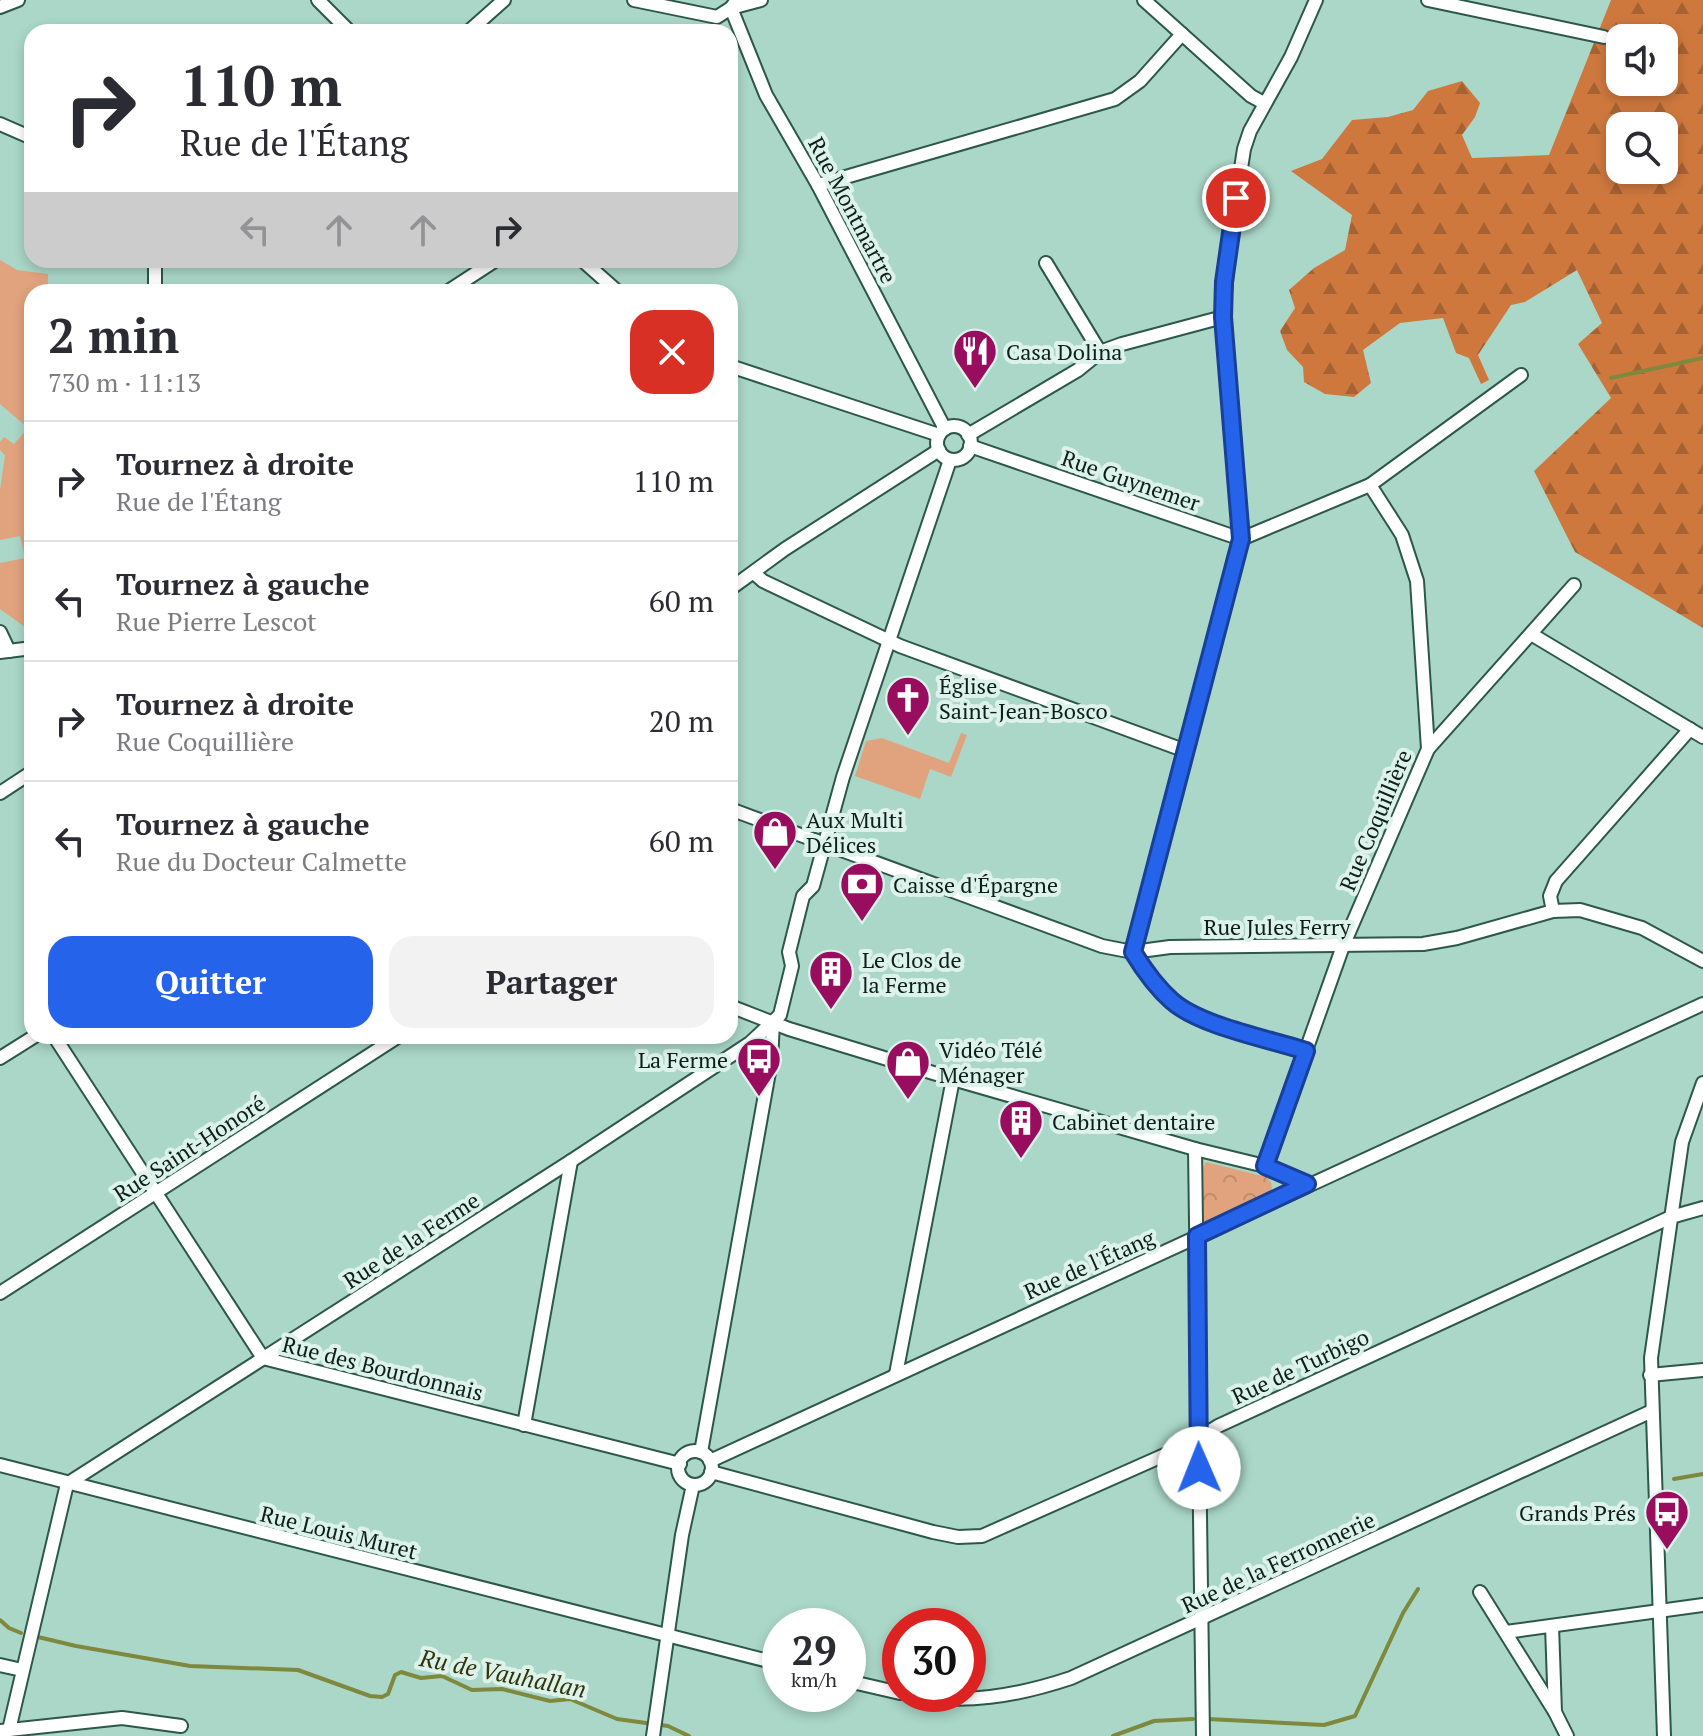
<!DOCTYPE html>
<html lang="fr">
<head>
<meta charset="utf-8">
<style>
	:root { --surface:#fff; --page:#f2f2f3; --text:#2b2b33; --muted:#7c7c81; --line:#e1e1e2; --accent:#2563eb }
	body { margin:0; font-family:"PT Serif",serif; background:var(--page); color:var(--text); height:100vh; display:flex; flex-direction:column; font-size:30px; white-space:nowrap }
	* { box-sizing:border-box; margin:0 }
	p { font-size:26px; color:var(--muted) }
	.icon { flex:none; width:44px; height:44px; fill:none; stroke:currentColor; stroke-width:2; stroke-linecap:round; stroke-linejoin:round }
	.map { position:relative; flex:1; overflow:hidden }
	.panel { position:absolute; left:24px; top:284px; width:714px; height:760px; display:flex; flex-direction:column; background:var(--surface); border-radius:24px; box-shadow:0 4px 12px #0003 }
	.panel>* { flex:none }
	.banner { position:absolute; left:24px; top:24px; width:714px; height:244px; border-radius:24px; box-shadow:0 4px 12px #0003; background:#fff; color:var(--text); overflow:hidden }
	.tools { position:absolute; left:1606px; top:24px; display:grid; gap:16px }
	.tools a { display:grid; place-items:center; width:72px; height:72px; border-radius:16px; background:var(--surface); box-shadow:0 4px 12px #0003; font-size:40px }
	.speed { position:absolute; left:762px; top:1608px; display:flex; gap:16px; font-size:40px; font-weight:700; text-align:center }
	.speed>* { display:grid; place-content:center; width:104px; height:104px; border-radius:50%; background:var(--surface); box-shadow:0 4px 12px #0003; line-height:1 }
	.speed small { font-size:20px; font-weight:400 }
	.speed .limit { border:12px solid #d22; background:#fff; color:#111 }
	.pin { position:absolute; display:grid; place-items:center; width:68px; height:68px; color:#fff; margin:-34px; border:4px solid #fff; border-radius:50%; box-shadow:0 2px 8px #0007 }
	.me { position:absolute; width:88px; margin:-44px; rotate:359deg; stroke-linejoin:round; filter:drop-shadow(0 0 6px #0008) }
	.turn { display:flex; align-items:center; gap:28px; height:168px; padding:0 24px; font-size:36px }
	.turn .icon { width:104px; height:104px; stroke-width:2.5 }
	.turn b { display:block; font-size:56px; line-height:68px }
	.lanes { display:flex; align-items:center; height:76px; padding:0 24px; background:#0003; justify-content:center; gap:40px; direction:ltr }
	.lanes .off { opacity:.35 }
	.round { display:grid; place-items:center; flex:none; width:84px; height:84px; border-radius:24px; background:var(--page) }
	.overview { display:flex; align-items:center; justify-content:space-between; height:136px; padding:0 24px }
	h1 { font-size:48px; font-weight:600; line-height:60px }
	.action { display:flex; gap:16px; margin-top:auto; padding:16px 24px }
	.action a { flex:1; height:92px; border-radius:24px; background:var(--accent); color:#fff; font-size:32px; font-weight:600; line-height:92px; text-align:center }
	.action a+a { background:var(--page); color:var(--text) }
	ul { padding:0; list-style:none }
	li { display:flex; align-items:center; gap:24px; height:120px; padding:0 24px; border-top:2px solid var(--line) }
	li div { flex:1 }
	li b { display:block; font-size:30px }
	li em { font-style:normal }
	.map>svg:first-child { display:block }
	.green { fill:#e1a37d }
	.forest { fill:url(#forest-firs); fill-rule:evenodd }
	.park { fill:url(#park-crowns) }
	.lines { fill:none; stroke-linecap:round; stroke-linejoin:round }
	.stream { stroke:#7e893e; stroke-width:4 }
	.street-casing { stroke:#2d574a; stroke-width:16 }
	.street { stroke:#fff; stroke-width:12 }
	.route-casing { stroke:#184099; stroke-width:20 }
	.route { stroke:#2563eb; stroke-width:14 }
	.labels { text-anchor:middle; dominant-baseline:central; stroke-width:8; stroke-linejoin:round; paint-order:stroke }
	.street-label { font-size:22px; fill:#0d1f1a; stroke:#dcf2eb }
	.poi-label { font-size:22px; fill:#0d1f1a; stroke:#dcf2eb; text-anchor:start }
	.water-label { font-size:24px; font-style:italic; fill:#333508; stroke:#dcf2eb }
</style>
</head>
<body>
<div class="map">
<svg width="1703" height="1736" viewBox="0 0 1703 1736">
	<defs>
		<pattern id="forest-firs" width="22" height="20" patternUnits="userSpaceOnUse" patternTransform="scale(2)"><rect width="22" height="20" fill="#ce783e"/><path d="M5 1l3.5 6h-7zM16 11l3.5 6h-7z" fill="#a66233"/></pattern>
		<pattern id="park-crowns" width="20" height="18" patternUnits="userSpaceOnUse" patternTransform="scale(2)"><rect width="20" height="18" fill="#e1a37d"/><path d="M2 6a3 3 0 1 1 6 0M12 15a3 3 0 1 1 6 0" fill="none" stroke="#c08c6b"/></pattern>
	</defs>
	<rect width="100%" height="100%" fill="#aad7c8"/>
	<g class="green">
		<path d="M0,260L17,270L48,274V292H32V632L0,609V563L25,558L20,536L0,540V490L5,455L0,450V442L4,437L14,444L28,428L0,404Z"/>
		<path d="M961,733L967,735L951,777L930,769L920,799L855,776L866,741L882,738L949,763Z"/>
	</g>
	<path class="forest" d="M1611,0H1703V628L1575,552L1534,471L1611,398L1578,344L1602,323L1577,270L1525,302L1511,305L1478,355L1489,380L1481,384L1469,358L1456,353L1443,318L1400,323L1363,350L1371,383L1354,397L1325,394L1304,382L1303,367L1287,350L1280,331L1295,308L1289,290L1314,268L1345,250L1352,215L1291,171L1322,159L1352,120L1388,117L1413,110L1428,91L1462,81L1480,103L1475,117L1462,135L1472,158L1549,155ZM1620,38H1664V82H1620ZM1620,126H1664V170H1620Z"/>
	<path class="park" d="M1206,1162L1266,1177L1271,1182L1272,1189L1266,1196L1206,1224L1201,1219L1202,1169Z"/>
	<g class="lines">
		<g class="stream">
			<path d="M1611,378L1703,358"/>
			<path d="M1674,1479L1703,1474"/>
			<path d="M0,1620L9,1628L21,1633"/>
			<path d="M38,1637L76,1646L190,1666L298,1670L370,1696L382,1697L388,1694L395,1675L401,1672L421,1678L442,1676L472,1690L502,1689L550,1701L570,1699L617,1719L668,1726L689,1736"/>
			<path d="M1208,1719L1324,1725L1355,1716L1403,1613L1418,1589"/>
			<path d="M1113,1736L1154,1721L1193,1719"/>
		</g>
		<g class="street-casing">
			<g id="street">
				<path d="M318,0L350,32"/>
				<path d="M634,0L717,17L731,8L761,0"/>
				<path d="M737,0L731,8L766,95L818,185L945,429"/>
				<path d="M1144,0L1251,96L1264,103"/>
				<path d="M1428,0L1604,37"/>
				<path d="M0,7L18,0"/>
				<path d="M468,32L504,0"/>
				<path d="M0,124L32,138"/>
				<path d="M818,185L1115,99L1140,81L1182,34"/>
				<path d="M582,260L618,292"/>
				<path d="M1046,263L1100,352"/>
				<path d="M155,292V260"/>
				<path d="M447,292L496,260"/>
				<path d="M730,366L939,435"/>
				<circle cx="954" cy="443" r="17"/>
				<path d="M968,435L1078,370L1100,352L1122,344L1223,317"/>
				<path d="M970,446L1241,539L1370,485L1521,375"/>
				<path d="M754,573L763,581L900,646L1186,751"/>
				<path d="M730,589L785,549L939,450"/>
				<path d="M0,632L9,651"/>
				<path d="M1531,634L1703,737"/>
				<path d="M0,652L32,648"/>
				<path d="M1428,749L1574,585"/>
				<path d="M0,793L32,772"/>
				<path d="M730,809L1102,946L1133,952L1170,947L1423,944L1457,938L1553,911L1580,910L1642,928L1703,961"/>
				<path d="M1553,911L1550,896L1556,881L1690,729"/>
				<path d="M1133,952L1241,539L1223,317L1229,246L1244,149L1250,131L1291,57L1316,0"/>
				<path d="M1133,952C1144,970 1156,987 1172,1001C1200,1026 1269,1040 1306,1051"/>
				<path d="M730,1006L789,1029L953,1079L1195,1149L1265,1166L1307,1184"/>
				<path d="M54,1036L263,1358L680,1464"/>
				<path d="M0,1058L35,1036"/>
				<path d="M1195,1149L1203,1736"/>
				<path d="M1265,1166L1343,946L1428,749L1417,581L1402,535L1370,485"/>
				<path d="M0,1293L399,1036"/>
				<path d="M896,1374L953,1079"/>
				<path d="M1650,1375L1703,1370"/>
				<path d="M524,1425L571,1161"/>
				<circle cx="695" cy="1468" r="17"/>
				<path d="M701,1452L771,1061L773,1023"/>
				<path d="M710,1461L1703,1004"/>
				<path d="M0,1465L780,1664"/>
				<path d="M711,1472L933,1532L958,1537L982,1536L1187,1445L1218,1426L1671,1217L1703,1208"/>
				<path d="M1480,1592L1555,1712"/>
				<path d="M1552,1626L1555,1712L1567,1736"/>
				<path d="M1506,1632L1703,1605"/>
				<path d="M0,1665L22,1670"/>
				<path d="M848,1681L900,1693"/>
				<path d="M908,1694C964,1705 1017,1696 1071,1678L1652,1411"/>
				<path d="M9,1730L67,1484L571,1161L750,1043L780,1015L792,966L789,952L803,896L813,886L843,777L950,460"/>
				<path d="M0,1731L122,1718L181,1726"/>
				<path d="M653,1736L682,1535L693,1485"/>
				<path d="M1664,1736L1651,1358L1682,1142L1703,1083"/>
			</g>
		</g>
		<use href="#street" class="street"/>
	</g>
	<g class="lines">
		<g class="route-casing">
			<path id="route" d="M1199,1468L1197,1236L1307,1184L1265,1166L1306,1051C1269,1039 1200,1026 1172,1001C1156,987 1144,970 1133,952L1241,539L1223,317L1224,282L1236,198"/>
		</g>
		<use href="#route" class="route"/>
	</g>
	<defs>
		<g id="restaurant-pin" transform="scale(2.3)"><path d="M0 17L-7.5 6A9.5 9.5 0 1 1 7.5 6Z" fill="#990d5f" stroke="#dcf2eb"/><path d="M-5-6h1v4h1v-4h1v4h1v-4h1v5L-1.5 .5V6h-2V.5L-5-1ZM5-6V6H3V1.5H1.5Q1.5-4 5-6Z" fill="#fff"/></g>
		<g id="church-pin" transform="scale(2.3)"><path d="M0 17L-7.5 6A9.5 9.5 0 1 1 7.5 6Z" fill="#990d5f" stroke="#dcf2eb"/><path d="M-1.2-6h2.4v3.5h3.3v2.4h-3.3V6h-2.4V-.1h-3.3v-2.4h3.3Z" fill="#fff"/></g>
		<g id="shop-pin" transform="scale(2.3)"><path d="M0 17L-7.5 6A9.5 9.5 0 1 1 7.5 6Z" fill="#990d5f" stroke="#dcf2eb"/><path d="M-5-2.5h2.3a2.7 3.5 0 0 1 5.4 0H5L5.5 6h-11ZM-1.5-2.5h3a1.5 2.3 0 0 0-3 0Z" fill="#fff"/></g>
		<g id="bank-pin" transform="scale(2.3)"><path d="M0 17L-7.5 6A9.5 9.5 0 1 1 7.5 6Z" fill="#990d5f" stroke="#dcf2eb"/><path d="M-6-4H6V4H-6ZM0-2.3a2.3 2.3 0 1 0 0 4.6a2.3 2.3 0 1 0 0-4.6Z" fill="#fff"/></g>
		<g id="building-pin" transform="scale(2.3)"><path d="M0 17L-7.5 6A9.5 9.5 0 1 1 7.5 6Z" fill="#990d5f" stroke="#dcf2eb"/><path d="M-4-6H4V6H1V3H-1V6H-4ZM-2.5-4.3h1.7v1.8h-1.7ZM.8-4.3h1.7v1.8H.8ZM-2.5-1h1.7V.8h-1.7ZM.8-1h1.7V.8H.8Z" fill="#fff"/></g>
		<g id="bus-pin" transform="scale(2.3)"><path d="M0 17L-7.5 6A9.5 9.5 0 1 1 7.5 6Z" fill="#990d5f" stroke="#dcf2eb"/><path d="M-5-6H5V4H4V6H2V4H-2V6H-4V4H-5ZM-3.5-4V0h7V-4ZM-3.5 1.2v1.5H-2V1.2ZM2 1.2v1.5H3.5V1.2Z" fill="#fff"/></g>
	</defs>
	<g fill-rule="evenodd">
		<use href="#restaurant-pin" x="975" y="351"/>
		<use href="#church-pin" x="908" y="698"/>
		<use href="#shop-pin" x="775" y="832"/>
		<use href="#bank-pin" x="862" y="884"/>
		<use href="#building-pin" x="831" y="972"/>
		<use href="#bus-pin" x="759" y="1059"/>
		<use href="#shop-pin" x="908" y="1062"/>
		<use href="#building-pin" x="1021" y="1121"/>
		<use href="#bus-pin" x="1667" y="1512"/>
	</g>
	<g class="labels">
		<g class="street-label">
			<text transform="translate(853 210) rotate(62)">Rue Montmartre</text>
			<text transform="translate(1131 480) rotate(19)">Rue Guynemer</text>
			<text transform="translate(1375 820) rotate(-67)">Rue Coquillière</text>
			<text x="1277" y="926">Rue Jules Ferry</text>
			<text transform="translate(189 1148) rotate(-33)">Rue Saint-Honoré</text>
			<text transform="translate(411 1240) rotate(-33)">Rue de la Ferme</text>
			<text transform="translate(1089 1264) rotate(-24)">Rue de l'Étang</text>
			<text transform="translate(1300 1366) rotate(-25)">Rue de Turbigo</text>
			<text transform="translate(383 1368) rotate(14)">Rue des Bourdonnais</text>
			<text transform="translate(339 1532) rotate(14)">Rue Louis Muret</text>
			<text transform="translate(1278 1562) rotate(-25)">Rue de la Ferronnerie</text>
		</g>
		<g class="poi-label">
			<text x="1006" y="351">Casa Dolina</text>
			<text x="939" y="685">Église<tspan x="939" dy="25">Saint-Jean-Bosco</tspan></text>
			<text x="806" y="819">Aux Multi<tspan x="806" dy="25">Délices</tspan></text>
			<text x="893" y="884">Caisse d'Épargne</text>
			<text x="862" y="959">Le Clos de<tspan x="862" dy="25">la Ferme</tspan></text>
			<text x="939" y="1049">Vidéo Télé<tspan x="939" dy="25">Ménager</tspan></text>
			<text x="728" y="1059" text-anchor="end">La Ferme</text>
			<text x="1052" y="1121">Cabinet dentaire</text>
			<text x="1636" y="1512" text-anchor="end">Grands Prés</text>
		</g>
		<g class="water-label">
			<text transform="translate(503 1673) rotate(11)">Ru de Vauhallan</text>
		</g>
	</g>
</svg>
<div class="tools">
<a><svg class="icon" aria-label="sound" viewBox="0 0 24 24"><path d="M4 9h4l5-4v14l-5-4H4zM17 9q2 3 0 6"/></svg></a>
<a><svg class="icon" aria-label="search" viewBox="0 0 24 24"><circle cx="10" cy="10" r="6"/><path d="M15 15l6 6"/></svg></a>
</div>
<div class="speed"><div>29<small>km/h</small></div><div class="limit">30</div></div>
<div class="pin" style="left:1236px;top:198px;background:#d93025"><svg class="icon" aria-label="arrive" viewBox="0 0 24 24"><path d="M6 21V4h12l-3 4 3 4H6"/></svg></div>
<svg class="me" style="left:1199px;top:1468px" viewBox="-20 -20 40 40"><circle r="19" fill="#fff"/><path d="M0-13L10 11 0 6-10 11z" fill="#2563eb"/></svg>
<div class="banner">
<div class="turn"><svg class="icon" aria-label="right" viewBox="0 0 24 24"><path d="M7 20v-9h11M14 6l5 5-5 5"/></svg><div><b>110 m</b>Rue de l'Étang</div></div>
<div class="lanes"><svg class="icon off" aria-label="left" viewBox="0 0 24 24"><path d="M17 20v-9H6M10 6l-5 5 5 5"/></svg><svg class="icon off" aria-label="ahead" viewBox="0 0 24 24"><path d="M12 20V5M6 11l6-6 6 6"/></svg><svg class="icon off" aria-label="ahead" viewBox="0 0 24 24"><path d="M12 20V5M6 11l6-6 6 6"/></svg><svg class="icon" aria-label="right" viewBox="0 0 24 24"><path d="M7 20v-9h11M14 6l5 5-5 5"/></svg></div>
</div>
<section class="panel">
<div class="overview"><div><h1>2 min</h1><p>730 m · 11:13</p></div><a class="round" style="background:#d93025;color:#fff"><svg class="icon" aria-label="close" viewBox="0 0 24 24"><path d="M6 6l12 12M18 6L6 18"/></svg></a></div>
<ul>
<li><svg class="icon" aria-label="right" viewBox="0 0 24 24"><path d="M7 20v-9h11M14 6l5 5-5 5"/></svg><div><b>Tournez à droite</b><p>Rue de l'Étang</p></div><em>110 m</em></li>
<li><svg class="icon" aria-label="left" viewBox="0 0 24 24"><path d="M17 20v-9H6M10 6l-5 5 5 5"/></svg><div><b>Tournez à gauche</b><p>Rue Pierre Lescot</p></div><em>60 m</em></li>
<li><svg class="icon" aria-label="right" viewBox="0 0 24 24"><path d="M7 20v-9h11M14 6l5 5-5 5"/></svg><div><b>Tournez à droite</b><p>Rue Coquillière</p></div><em>20 m</em></li>
<li><svg class="icon" aria-label="left" viewBox="0 0 24 24"><path d="M17 20v-9H6M10 6l-5 5 5 5"/></svg><div><b>Tournez à gauche</b><p>Rue du Docteur Calmette</p></div><em>60 m</em></li>
</ul>
<div class="action"><a>Quitter</a><a>Partager</a></div>
</section>
</div>
</body>
</html>
